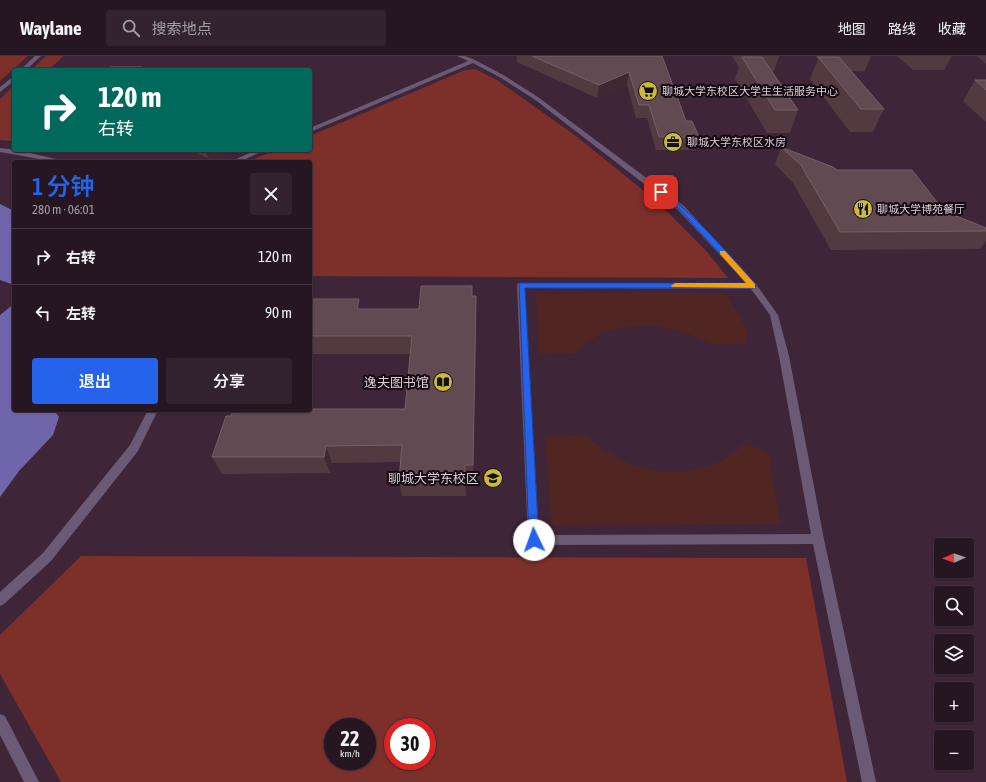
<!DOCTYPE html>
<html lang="zh">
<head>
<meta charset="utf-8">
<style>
	:root { --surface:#261621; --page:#32232e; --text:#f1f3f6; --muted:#a49fa5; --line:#42353f; --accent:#2563eb }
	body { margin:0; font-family:"Asap Condensed","Noto Sans SC",sans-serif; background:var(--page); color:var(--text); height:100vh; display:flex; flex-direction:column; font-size:15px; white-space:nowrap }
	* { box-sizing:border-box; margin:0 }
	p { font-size:13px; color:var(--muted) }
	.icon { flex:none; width:22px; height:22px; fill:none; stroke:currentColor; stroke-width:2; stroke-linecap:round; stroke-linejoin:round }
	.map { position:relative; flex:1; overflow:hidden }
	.sheet { position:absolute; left:12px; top:104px; width:300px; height:252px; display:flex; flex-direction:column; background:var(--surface); border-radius:4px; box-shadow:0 1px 3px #0004,0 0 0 1px var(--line) }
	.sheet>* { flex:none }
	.banner { position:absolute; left:12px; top:12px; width:300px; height:84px; border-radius:4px; box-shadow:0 1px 3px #0004,0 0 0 1px var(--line); background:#00695c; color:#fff; overflow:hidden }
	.needle { width:26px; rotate:268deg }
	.fabs { position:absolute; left:934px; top:482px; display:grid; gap:8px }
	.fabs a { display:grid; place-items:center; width:40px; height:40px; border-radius:4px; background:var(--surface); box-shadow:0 1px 3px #0004,0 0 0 1px var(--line); font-size:20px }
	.speed { position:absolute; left:324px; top:662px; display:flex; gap:8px; font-size:20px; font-weight:700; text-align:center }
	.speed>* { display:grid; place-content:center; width:52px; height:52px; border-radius:50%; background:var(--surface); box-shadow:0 1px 3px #0004,0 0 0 1px var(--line); line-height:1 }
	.speed small { font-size:10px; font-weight:400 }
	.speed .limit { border:6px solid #d22; background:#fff; color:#111 }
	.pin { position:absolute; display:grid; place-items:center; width:34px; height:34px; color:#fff; margin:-17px; border-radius:8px; box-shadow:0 2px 6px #0006 }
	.me { position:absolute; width:44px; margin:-22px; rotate:357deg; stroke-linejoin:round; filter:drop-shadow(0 0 3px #0008) }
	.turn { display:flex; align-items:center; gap:14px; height:84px; padding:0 20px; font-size:18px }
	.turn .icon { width:52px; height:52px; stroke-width:2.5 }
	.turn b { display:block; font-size:28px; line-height:34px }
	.round { display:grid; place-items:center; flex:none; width:42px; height:42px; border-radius:4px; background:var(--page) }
	.headline { display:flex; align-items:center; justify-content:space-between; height:68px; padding:0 20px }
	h1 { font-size:24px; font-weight:600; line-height:30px; color:var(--accent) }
	.button { display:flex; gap:8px; margin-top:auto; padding:8px 20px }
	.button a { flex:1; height:46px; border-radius:4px; background:var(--accent); color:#fff; font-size:16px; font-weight:600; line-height:46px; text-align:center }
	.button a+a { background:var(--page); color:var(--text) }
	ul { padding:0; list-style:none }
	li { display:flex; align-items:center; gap:12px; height:56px; padding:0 20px; border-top:1px solid var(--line) }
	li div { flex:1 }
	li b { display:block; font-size:15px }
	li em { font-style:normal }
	header { display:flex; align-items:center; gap:24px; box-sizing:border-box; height:56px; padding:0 20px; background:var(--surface); border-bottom:1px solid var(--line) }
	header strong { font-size:19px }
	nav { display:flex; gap:22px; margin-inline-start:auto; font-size:14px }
	.search { width:280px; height:36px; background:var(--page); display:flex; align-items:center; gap:10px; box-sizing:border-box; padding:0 14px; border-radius:4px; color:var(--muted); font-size:15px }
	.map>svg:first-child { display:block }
	.built { fill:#3f2538; fill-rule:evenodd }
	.green { fill:#512622 }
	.forest { fill:#7d302a; fill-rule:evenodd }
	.water { fill:#6f65ab }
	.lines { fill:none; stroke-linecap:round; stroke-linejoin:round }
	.minor { fill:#6b5a76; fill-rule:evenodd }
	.wall { fill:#533a41 }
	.shaded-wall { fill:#402832 }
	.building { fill:#624a52; stroke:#755f67 }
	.route { fill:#2563eb; stroke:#184099 }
	.slow { fill:#f59e0b }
	.labels { text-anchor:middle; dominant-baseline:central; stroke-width:4; stroke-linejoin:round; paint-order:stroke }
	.far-poi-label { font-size:11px; fill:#dcced8; stroke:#140b12; text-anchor:start }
	.poi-label { font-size:13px; fill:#dcced8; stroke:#140b12; text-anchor:end }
</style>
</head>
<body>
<header>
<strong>Waylane</strong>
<div class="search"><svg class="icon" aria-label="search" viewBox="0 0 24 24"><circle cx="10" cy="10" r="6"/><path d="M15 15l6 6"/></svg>搜索地点</div>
<nav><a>地图</a><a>路线</a><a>收藏</a></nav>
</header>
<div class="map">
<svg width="986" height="726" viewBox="0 0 986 726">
	<rect width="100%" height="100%" fill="#321e2c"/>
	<path class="built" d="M0,0H986V726H0ZM14,14H310V94H14ZM14,106H310V354H14ZM941,489H967V515H941ZM941,537H967V563H941ZM941,585H967V611H941ZM941,633H967V659H941ZM333,671H367V705H333ZM393,671H427V705H393ZM941,681H967V707H941Z"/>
	<g class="green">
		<path d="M536,237H718L724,238L728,242L746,272V286L741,288H711L687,277L667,272L651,269H634L608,275L596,280L575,297L539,298Z"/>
		<path d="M545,381C555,381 581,378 588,382C593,384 596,389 601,391C611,398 624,406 636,410C669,422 718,416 742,389L758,391L769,397L780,468L552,469Z"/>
	</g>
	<g class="forest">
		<path d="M0,0H28L0,25Z"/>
		<path d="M46,0H63L49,14H31Z"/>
		<path d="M475,13L497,24L576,80L660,148L708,197L728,222L310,220V106H247L276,94H310V80L465,14Z"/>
		<path d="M14,30V85L0,84V43Z"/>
		<path d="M81,500L806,502L847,726H61L0,618V579ZM333,671H367V705H333ZM393,671H427V705H393Z"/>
	</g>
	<g class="water">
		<path d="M0,148L14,155V229L0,224Z"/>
		<path d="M14,248V354H54L59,361L53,379L19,415L0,441V259Z"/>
	</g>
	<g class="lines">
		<g class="minor">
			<path d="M35,0H41L26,14H20Z"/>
			<path d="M457,0H465L475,4L505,20L538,41L684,150L756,228L778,259L789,300L824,483L876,726H862L813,488L534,489L530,488L528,484L517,229L518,227H746L678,154L534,43L501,22L473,7L310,76V72L468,5ZM525,232L751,233L770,259L779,300L811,478L539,479Z"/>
			<path d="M14,20V25L0,36V31Z"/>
			<path d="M0,92L17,94L69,106H56L0,96Z"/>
			<path d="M256,94H265L239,106H230Z"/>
			<path d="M148,354H158L138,395L51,505L4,548L0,550V536L43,497L130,389Z"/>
			<path d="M0,658L5,660L39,726H24L0,679Z"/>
		</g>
	</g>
	<g class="wall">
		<path d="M517,0H662L686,65L699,81L696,94H656L647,62H636L627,29L597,42L517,6Z"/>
		<path d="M732,0H779L774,15H772L798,54L790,77H767L735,23L739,11Z"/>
		<path d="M815,0H871L865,15H851L884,53L873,76H850L810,23L818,3Z"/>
		<path d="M897,0H952L944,14H913Z"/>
		<path d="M974,0H986V8L977,0Z"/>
		<path d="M975,24H986V66L963,45Z"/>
		<path d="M781,91L837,114L944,155L986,172V185L980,193L831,194L793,127L775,108Z"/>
		<path d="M191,94H232L209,103Z"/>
		<path d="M472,240L476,258L473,426H466V440H402L399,424L401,406L332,407L330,417L222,418L212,401L405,353L410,298H310V243L361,253H419Z"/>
	</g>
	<g class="shaded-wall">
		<path d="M629,16L627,29L597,42L599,29Z"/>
		<path d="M310,46L311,53L310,55Z"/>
		<path d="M205,94H232L209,103Z"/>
		<path d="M476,240V258L473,426V409Z"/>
		<path d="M359,243L363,261L357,253Z"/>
		<path d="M326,390L332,407L330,417L324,401Z"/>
		<path d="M465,409L466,426V440L465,423Z"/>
	</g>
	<g class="building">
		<path d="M532,0H662L686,65H692L699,81H659L649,49H639L629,16L599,29Z"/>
		<path d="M742,1H762L798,54H775Z"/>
		<path d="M818,1H839L884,53H861Z"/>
		<path d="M109,11H141L139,14H107Z"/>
		<path d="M975,24H986V34Z"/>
		<path d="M781,91L833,111L837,114H912L944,155L986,172V175L840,176L801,109Z"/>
		<path d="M421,230H472V240H476L473,409H465V423L399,424L402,389L326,390L324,401H212L226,360H231L233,354H310V353H405L412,280H310V243H359L357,253H419Z"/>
	</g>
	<path class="route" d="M659,135C671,133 746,216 757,230L753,232H525L539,484L538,487L534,488L530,487L529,484L519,227H746L679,153L659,138Z"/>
	<path class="slow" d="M720,195H725L755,228V232L672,231L671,230L675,227H746L720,198Z"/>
	<defs>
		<g id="supermarket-disc" transform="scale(1)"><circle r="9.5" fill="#ccb939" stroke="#140b12"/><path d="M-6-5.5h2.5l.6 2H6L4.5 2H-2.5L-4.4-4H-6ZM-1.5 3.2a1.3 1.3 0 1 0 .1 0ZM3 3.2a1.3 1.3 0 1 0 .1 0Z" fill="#111"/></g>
		<g id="office-disc" transform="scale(1)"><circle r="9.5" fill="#ccb939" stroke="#140b12"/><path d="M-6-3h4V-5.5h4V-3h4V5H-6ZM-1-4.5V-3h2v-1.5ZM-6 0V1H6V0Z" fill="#111"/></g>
		<g id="restaurant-disc" transform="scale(1)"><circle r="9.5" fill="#ccb939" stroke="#140b12"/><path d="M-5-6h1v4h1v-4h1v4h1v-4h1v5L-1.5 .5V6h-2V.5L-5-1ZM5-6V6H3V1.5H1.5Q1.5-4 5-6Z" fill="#111"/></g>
		<g id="library-disc" transform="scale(1)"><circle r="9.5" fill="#ccb939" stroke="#140b12"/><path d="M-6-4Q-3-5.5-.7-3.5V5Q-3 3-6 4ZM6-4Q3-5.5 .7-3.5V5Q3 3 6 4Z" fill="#111"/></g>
		<g id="university-disc" transform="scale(1)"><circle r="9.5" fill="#ccb939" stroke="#140b12"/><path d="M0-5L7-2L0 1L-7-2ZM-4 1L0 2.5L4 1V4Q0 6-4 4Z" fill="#111"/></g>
	</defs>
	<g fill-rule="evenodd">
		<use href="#supermarket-disc" x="648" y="35"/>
		<use href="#office-disc" x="673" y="86"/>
		<use href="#restaurant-disc" x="863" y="153"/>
		<use href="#library-disc" x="443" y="326"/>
		<use href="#university-disc" x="493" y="422"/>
	</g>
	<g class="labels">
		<g class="far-poi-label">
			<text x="662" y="35">聊城大学东校区大学生生活服务中心</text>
			<text x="687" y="86">聊城大学东校区水房</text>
			<text x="877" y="153">聊城大学博苑餐厅</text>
		</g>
		<g class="poi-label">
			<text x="429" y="326">逸夫图书馆</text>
			<text x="479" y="422">聊城大学东校区</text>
		</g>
	</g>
</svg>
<div class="fabs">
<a><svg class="needle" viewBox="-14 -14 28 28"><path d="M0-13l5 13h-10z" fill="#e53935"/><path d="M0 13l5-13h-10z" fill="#a49fa5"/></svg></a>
<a><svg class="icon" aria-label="search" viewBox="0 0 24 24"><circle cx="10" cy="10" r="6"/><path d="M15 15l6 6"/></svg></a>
<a><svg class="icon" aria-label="layers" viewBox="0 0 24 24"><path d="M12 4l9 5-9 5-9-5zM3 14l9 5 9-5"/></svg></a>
<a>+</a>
<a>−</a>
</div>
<div class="speed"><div>22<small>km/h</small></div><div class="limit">30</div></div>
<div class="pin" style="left:661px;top:136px;background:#d93025"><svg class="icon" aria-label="arrive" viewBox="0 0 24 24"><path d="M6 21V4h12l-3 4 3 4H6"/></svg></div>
<svg class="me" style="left:534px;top:484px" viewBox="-20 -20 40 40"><circle r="19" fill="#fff"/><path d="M0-13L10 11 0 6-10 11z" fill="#2563eb"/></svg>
<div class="banner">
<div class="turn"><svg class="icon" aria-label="right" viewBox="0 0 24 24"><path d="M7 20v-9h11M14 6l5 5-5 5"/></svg><div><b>120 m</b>右转</div></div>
</div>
<section class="sheet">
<div class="headline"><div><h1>1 分钟</h1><p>280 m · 06:01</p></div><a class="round"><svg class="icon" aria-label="close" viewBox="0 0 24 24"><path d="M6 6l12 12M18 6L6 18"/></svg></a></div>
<ul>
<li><svg class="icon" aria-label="right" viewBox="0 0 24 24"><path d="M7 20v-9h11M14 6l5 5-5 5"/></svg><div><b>右转</b></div><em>120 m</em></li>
<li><svg class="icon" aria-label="left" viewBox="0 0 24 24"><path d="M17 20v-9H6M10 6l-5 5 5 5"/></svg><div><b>左转</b></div><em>90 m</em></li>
</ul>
<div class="button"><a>退出</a><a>分享</a></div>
</section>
</div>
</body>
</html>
